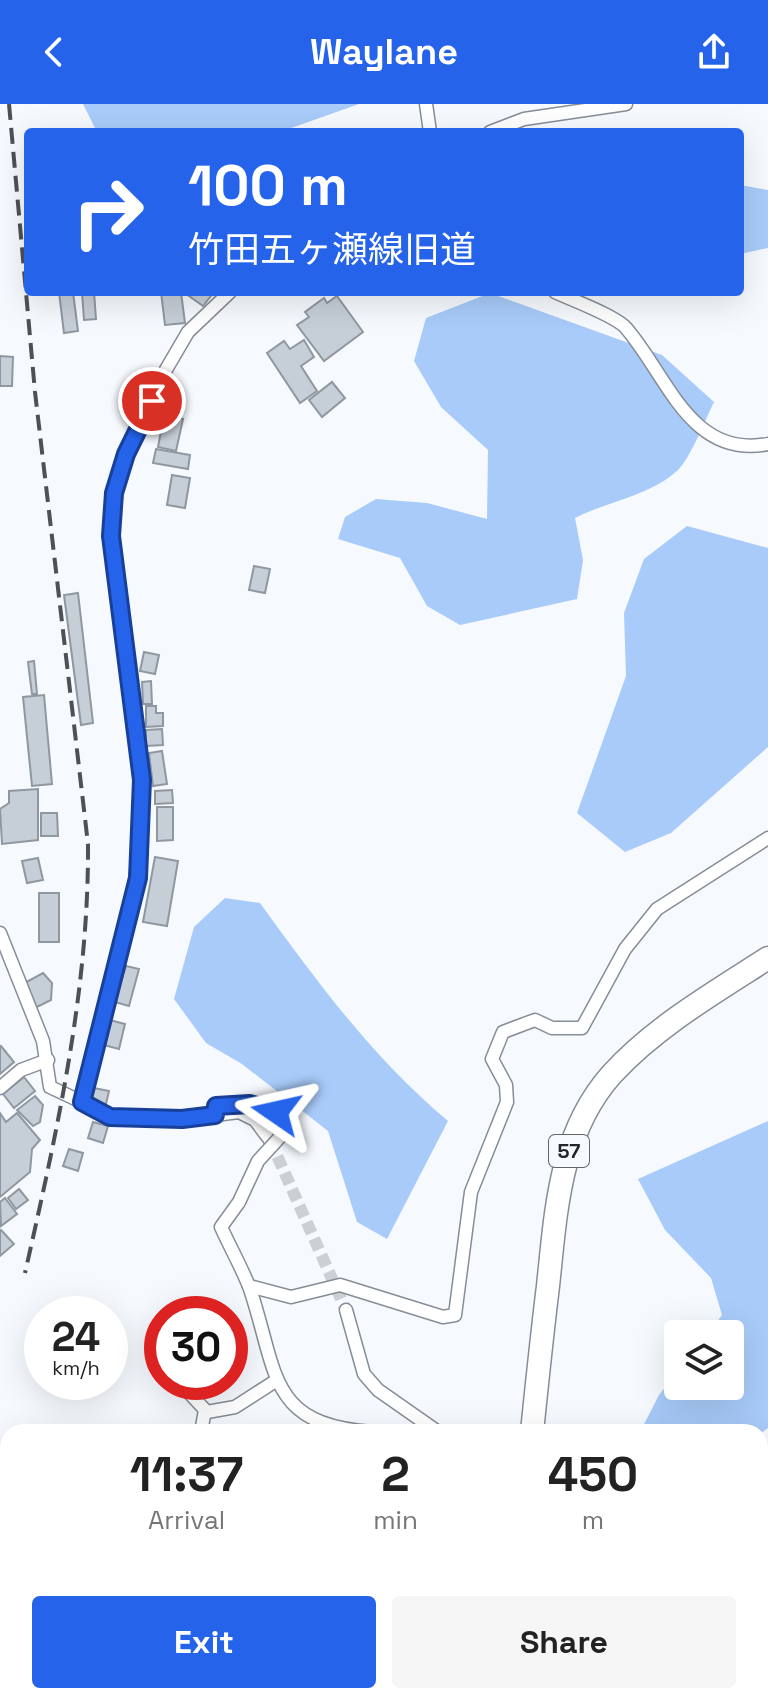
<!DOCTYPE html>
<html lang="en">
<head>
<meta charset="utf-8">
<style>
	:root { --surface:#fff; --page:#f6f6f6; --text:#222; --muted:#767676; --accent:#2563eb }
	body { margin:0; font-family:"Space Grotesk","Noto Sans JP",sans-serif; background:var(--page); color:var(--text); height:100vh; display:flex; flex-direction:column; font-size:30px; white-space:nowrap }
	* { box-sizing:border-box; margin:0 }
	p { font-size:26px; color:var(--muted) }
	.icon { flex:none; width:44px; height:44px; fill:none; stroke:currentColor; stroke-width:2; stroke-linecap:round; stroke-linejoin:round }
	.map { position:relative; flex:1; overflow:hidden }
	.side { position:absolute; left:0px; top:1320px; width:768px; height:280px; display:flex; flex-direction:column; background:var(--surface); border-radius:24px 24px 0 0; box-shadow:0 8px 32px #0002 }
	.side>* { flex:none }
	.guide { position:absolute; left:24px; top:24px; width:720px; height:168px; border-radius:8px; box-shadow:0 8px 32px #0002; background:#2563eb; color:#fff; overflow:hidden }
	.controls { position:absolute; left:664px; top:1216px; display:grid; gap:16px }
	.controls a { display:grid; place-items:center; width:80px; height:80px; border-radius:8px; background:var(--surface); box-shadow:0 8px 32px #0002; font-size:40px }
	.speed { position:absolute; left:24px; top:1192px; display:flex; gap:16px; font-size:40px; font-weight:700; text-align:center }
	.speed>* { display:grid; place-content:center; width:104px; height:104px; border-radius:50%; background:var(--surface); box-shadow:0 8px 32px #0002; line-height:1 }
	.speed small { font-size:20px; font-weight:400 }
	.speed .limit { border:12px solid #d22; background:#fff; color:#111 }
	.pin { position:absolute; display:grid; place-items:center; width:68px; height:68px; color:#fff; margin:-34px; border:4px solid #fff; border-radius:50%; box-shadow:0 2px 8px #0007 }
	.me { position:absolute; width:88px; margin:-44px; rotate:281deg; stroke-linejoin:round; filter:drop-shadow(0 0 6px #0008) }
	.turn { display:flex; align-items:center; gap:28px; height:168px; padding:0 32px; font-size:36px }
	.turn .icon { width:104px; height:104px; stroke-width:2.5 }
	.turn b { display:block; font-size:56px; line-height:68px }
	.eta { display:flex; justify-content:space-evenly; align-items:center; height:136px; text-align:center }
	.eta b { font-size:48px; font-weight:800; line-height:56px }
	.action { display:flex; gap:16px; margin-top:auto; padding:16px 32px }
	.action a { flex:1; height:92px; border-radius:8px; background:var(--accent); color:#fff; font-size:32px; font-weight:800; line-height:92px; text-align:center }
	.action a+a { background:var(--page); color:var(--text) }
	header { display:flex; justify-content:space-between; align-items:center; height:104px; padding:0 32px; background:var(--accent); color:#fff; font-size:36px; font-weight:800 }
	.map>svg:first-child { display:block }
	.green { fill:#a8cbf9 }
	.building { fill:#c6ced8; stroke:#8f97a0; stroke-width:2 }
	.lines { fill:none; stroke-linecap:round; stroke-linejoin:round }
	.street-tunnel { stroke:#cccfd3; stroke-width:12; stroke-dasharray:12 6; stroke-linecap:butt }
	.street-casing { stroke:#868d97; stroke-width:15 }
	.highway-casing { stroke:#868d97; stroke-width:25 }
	.street { stroke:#fff; stroke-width:12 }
	.highway { stroke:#fff; stroke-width:22 }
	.rail { stroke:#4d5054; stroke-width:4; stroke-dasharray:16 8; stroke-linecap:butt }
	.street-bridge-casing { stroke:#868d97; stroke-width:15; stroke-linecap:butt }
	.street-bridge { stroke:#fff; stroke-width:12 }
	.route-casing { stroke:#184099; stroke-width:20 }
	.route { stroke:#2563eb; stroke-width:14 }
	.labels { text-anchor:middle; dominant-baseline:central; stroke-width:8; stroke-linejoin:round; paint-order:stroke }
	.shield { fill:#f6fafe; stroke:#626569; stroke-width:2 }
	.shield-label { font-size:20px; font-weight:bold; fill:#222529 }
</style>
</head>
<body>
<header><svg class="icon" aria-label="back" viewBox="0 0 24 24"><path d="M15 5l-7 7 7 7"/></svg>Waylane<svg class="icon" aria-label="share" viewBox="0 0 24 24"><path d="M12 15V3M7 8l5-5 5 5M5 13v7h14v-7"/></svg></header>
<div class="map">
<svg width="768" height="1600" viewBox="0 0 768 1600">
	<rect width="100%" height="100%" fill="#f6fafe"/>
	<g class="green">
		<path d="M83,0H359L280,28H97Z"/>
		<path d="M740,81L768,86V144L740,150Z"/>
		<path d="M490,189L662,251L714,298C705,316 691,353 678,366C650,392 608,397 575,414L583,456L577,495L460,521L427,502L400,454L338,435L345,413L376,395L427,399L487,415L488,346L441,303L414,257L426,214Z"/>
		<path d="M687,422L768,444V643L671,729L625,748L577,709L626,572L624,509L644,455Z"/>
		<path d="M225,794L260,799C318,879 372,953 448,1017L387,1135L357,1118L328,1027L242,960L206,939L174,895L194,823Z"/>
		<path d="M768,1017V1324L760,1330L640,1328L659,1291L678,1267V1282H730V1230H708L722,1211L711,1174L665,1126L638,1075Z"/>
		<path d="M760,1522L768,1529V1600H588L589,1592H760Z"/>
		<path d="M273,1592H374L372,1600H275Z"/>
	</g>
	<g class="building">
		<path d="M59,188H73L78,227L64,229Z"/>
		<path d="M82,188H94L96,215L84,216Z"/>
		<path d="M161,188H181L185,219L165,221Z"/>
		<path d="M192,188H214L203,202L189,192Z"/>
		<path d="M337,192L363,228L324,257L297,221L309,213L305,208L324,194L327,199Z"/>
		<path d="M304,236L314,253L301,262L317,287L300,299L267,249L284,237L290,245Z"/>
		<path d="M0,252L13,253L12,282H0Z"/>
		<path d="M332,278L345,294L322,313L309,296Z"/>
		<path d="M164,311L183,315L176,347L158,343Z"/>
		<path d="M156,345L190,351L188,365L153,359Z"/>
		<path d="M172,371L190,374L185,404L167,401Z"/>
		<path d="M254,462L270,465L265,489L249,486Z"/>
		<path d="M78,489L93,619L81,621L64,491Z"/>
		<path d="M144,548L159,551L155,570L140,567Z"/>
		<path d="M34,557L37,590H32L28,558Z"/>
		<path d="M151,577L152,600H143L142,578Z"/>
		<path d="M44,591L52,680L32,682L23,593Z"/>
		<path d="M146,602H156V609H163V622L146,623Z"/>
		<path d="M162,625L163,641L146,642V626Z"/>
		<path d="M162,647L167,680L153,682L149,649Z"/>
		<path d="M38,685V736L2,740L0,705L9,699V687Z"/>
		<path d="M172,686L173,699L155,700V687Z"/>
		<path d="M157,703H173V736L157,737Z"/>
		<path d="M41,709H57L58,732H41Z"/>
		<path d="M155,753L178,757L167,822L143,818Z"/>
		<path d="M38,754L43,776L27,779L22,757Z"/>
		<rect x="39" y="789" width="20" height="49"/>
		<path d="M126,862L139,865L129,902L115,898Z"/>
		<path d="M43,869L52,879L51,896L33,905L21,881Z"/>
		<path d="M106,915L125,920L119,945L100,940Z"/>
		<path d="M1,942L14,958L0,970V943Z"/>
		<path d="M24,973L35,987L14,1004L3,990Z"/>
		<path d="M94,984L109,987L105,1004L90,1001Z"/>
		<path d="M35,992L43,1001L40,1018L33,1022L17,1006Z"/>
		<path d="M0,1009L6,1018L17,1009L40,1036L32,1045L30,1068L0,1093Z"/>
		<path d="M93,1018L108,1022L103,1039L88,1034Z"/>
		<path d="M69,1045L83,1049L78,1067L63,1062Z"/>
		<path d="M19,1085L28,1096L16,1105L8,1094Z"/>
		<path d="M5,1094L17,1110L1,1122L0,1098Z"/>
		<path d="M1,1126L14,1140L0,1152V1127Z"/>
	</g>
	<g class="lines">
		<path class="street-tunnel" d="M270,1036L346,1206"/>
		<g class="street-casing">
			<g id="street">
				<path d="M426,0L430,28"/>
				<path d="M490,28L524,15L626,0"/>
				<path d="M555,188C572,196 616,212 626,224C667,271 690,355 768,340"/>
				<path d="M152,297L171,300"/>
				<path d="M0,829L43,937L50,983L82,998C109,892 145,787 142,676L111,432L114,389L126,350L164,269L188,228L230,188"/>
				<path d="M0,984L21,966L48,956"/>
				<path d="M82,998L110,1013L182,1015L239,1008L255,1016L270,1036"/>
				<path d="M215,1011L216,1002C243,1000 271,995 284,1023L280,1033"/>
				<path d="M239,1098L221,1123C230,1143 242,1164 250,1185C278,1268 267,1321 373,1328"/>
				<path d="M249,1182L291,1193L340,1181L443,1213L455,1211L471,1088L507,998L506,981L492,955L503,928L535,916L552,924H582L625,845L657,805L768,734"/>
				<path d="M346,1206L364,1270L378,1286L438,1328"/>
				<path d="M179,1278L207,1308L235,1303L277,1276"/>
				<path d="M201,1328L205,1306"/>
				<path d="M0,1374L8,1368"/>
				<path d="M760,1429L768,1423"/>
				<path d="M760,1440L768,1443"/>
			</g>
		</g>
		<g class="highway-casing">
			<g id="highway">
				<path d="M532,1328C537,1279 542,1231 548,1182C556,1108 559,1029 612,970C655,923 715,888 768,854"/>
				<path d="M508,1600L509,1592"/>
			</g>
		</g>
		<use href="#street" class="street"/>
		<use href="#highway" class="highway"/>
		<path class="rail" d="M9,0L35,288L88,740C89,886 57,1027 25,1169"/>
		<g class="street-bridge-casing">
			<path id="street-bridge" d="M239,1098L258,1057L280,1033"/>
		</g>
		<use href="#street-bridge" class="street-bridge"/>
	</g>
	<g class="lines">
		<g class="route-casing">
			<path id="route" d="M152,297L126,350L114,389L111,432L142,676L138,774L82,998L110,1013L182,1015L215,1011L216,1002L250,1000L276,1008"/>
		</g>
		<use href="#route" class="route"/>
	</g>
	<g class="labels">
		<rect class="shield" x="549" y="1031" width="40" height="32" rx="6"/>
		<g class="shield-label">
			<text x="569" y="1047">57</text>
		</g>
	</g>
</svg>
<div class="controls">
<a><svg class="icon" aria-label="layers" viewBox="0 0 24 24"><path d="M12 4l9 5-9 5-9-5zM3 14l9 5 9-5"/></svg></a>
</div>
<div class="speed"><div>24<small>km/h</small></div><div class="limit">30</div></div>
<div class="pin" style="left:152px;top:297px;background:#d93025"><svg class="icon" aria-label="arrive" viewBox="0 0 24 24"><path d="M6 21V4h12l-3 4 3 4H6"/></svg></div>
<svg class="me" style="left:276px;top:1008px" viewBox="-20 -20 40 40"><path d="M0-17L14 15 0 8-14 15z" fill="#2563eb" stroke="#fff" stroke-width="4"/></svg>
<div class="guide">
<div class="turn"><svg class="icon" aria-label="right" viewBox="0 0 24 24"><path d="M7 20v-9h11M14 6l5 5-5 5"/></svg><div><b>100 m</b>竹田五ヶ瀬線旧道</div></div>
</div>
<section class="side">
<div class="eta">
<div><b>11:37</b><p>Arrival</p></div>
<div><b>2</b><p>min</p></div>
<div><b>450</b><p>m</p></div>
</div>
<div class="action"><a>Exit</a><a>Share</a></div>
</section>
</div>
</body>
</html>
